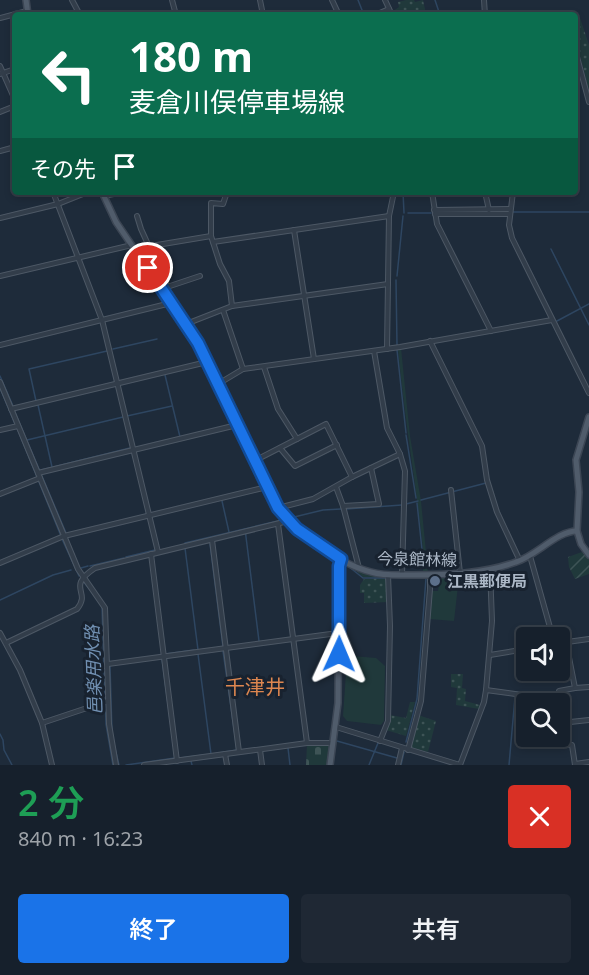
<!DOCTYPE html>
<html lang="ja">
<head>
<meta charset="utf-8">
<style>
	:root { --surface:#16202c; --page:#1f2834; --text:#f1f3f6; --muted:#9ea3a9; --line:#353e48; --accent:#1a73e8 }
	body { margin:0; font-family:"Noto Sans","Noto Sans JP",sans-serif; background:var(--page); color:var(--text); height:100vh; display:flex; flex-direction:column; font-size:22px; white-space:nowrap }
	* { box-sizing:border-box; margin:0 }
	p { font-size:20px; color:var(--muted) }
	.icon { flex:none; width:33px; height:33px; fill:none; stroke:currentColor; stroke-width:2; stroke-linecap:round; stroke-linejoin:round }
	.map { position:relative; height:765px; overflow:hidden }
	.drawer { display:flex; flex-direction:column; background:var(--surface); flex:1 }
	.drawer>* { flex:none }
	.top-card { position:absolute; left:12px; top:12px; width:566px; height:183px; border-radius:6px; box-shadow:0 3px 9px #0003,0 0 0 2px var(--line); background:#0b6e4f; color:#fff; overflow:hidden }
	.tools { position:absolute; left:516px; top:627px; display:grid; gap:12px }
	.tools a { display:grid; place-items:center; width:54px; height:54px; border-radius:6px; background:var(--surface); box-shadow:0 3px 9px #0003,0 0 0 2px var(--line); font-size:30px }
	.pin { position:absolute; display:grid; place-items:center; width:51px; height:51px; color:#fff; margin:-26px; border:3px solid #fff; border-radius:50%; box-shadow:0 2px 6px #0007 }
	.me { position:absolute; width:66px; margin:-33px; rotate:1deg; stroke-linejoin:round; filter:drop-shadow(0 0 4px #0008) }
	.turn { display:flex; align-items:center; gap:21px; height:126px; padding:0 18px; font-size:27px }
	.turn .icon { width:78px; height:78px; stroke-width:2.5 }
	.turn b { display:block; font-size:42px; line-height:51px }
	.then { display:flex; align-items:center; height:57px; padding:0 18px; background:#0003; gap:12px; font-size:22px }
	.round { display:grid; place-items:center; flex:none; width:63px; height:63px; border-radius:6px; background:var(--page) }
	.head { display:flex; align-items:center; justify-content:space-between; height:102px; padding:0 18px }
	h1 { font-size:36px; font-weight:600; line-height:45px; color:#1e9e55 }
	.button { display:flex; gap:12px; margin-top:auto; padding:12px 18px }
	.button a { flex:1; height:69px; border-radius:6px; background:var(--accent); color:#fff; font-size:24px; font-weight:600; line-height:69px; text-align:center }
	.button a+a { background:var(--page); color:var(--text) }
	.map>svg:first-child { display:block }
	.grass { fill:url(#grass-dots) }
	.cemetery { fill:url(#cemetery-stones) }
	.park { fill:#20393b }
	.garden { fill:url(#garden-furrows) }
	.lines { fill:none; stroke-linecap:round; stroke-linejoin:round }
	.stream { stroke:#2e4661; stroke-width:1.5 }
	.minor-casing { stroke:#4d5865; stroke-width:6 }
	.major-casing { stroke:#3c4654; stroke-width:8 }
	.minor { stroke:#323d4a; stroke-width:4 }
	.major { stroke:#505c6b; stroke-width:5 }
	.route-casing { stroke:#114b97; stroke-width:15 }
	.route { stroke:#1a73e8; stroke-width:10 }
	.service-dot { fill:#5c6f8a; stroke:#18222f; stroke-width:2 }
	.labels { text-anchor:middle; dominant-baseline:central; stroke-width:6; stroke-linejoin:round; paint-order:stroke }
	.street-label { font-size:16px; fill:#acb8c7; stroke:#18222f }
	.poi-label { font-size:16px; font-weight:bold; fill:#acb8c7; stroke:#18222f; text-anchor:start }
	.water-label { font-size:18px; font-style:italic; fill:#7190b2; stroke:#18222f }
	.quarter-label { font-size:20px; fill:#de8750; stroke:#18222f }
</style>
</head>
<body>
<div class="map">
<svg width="589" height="765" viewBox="0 0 589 765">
	<defs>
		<pattern id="grass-dots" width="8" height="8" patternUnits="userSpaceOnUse" patternTransform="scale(1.5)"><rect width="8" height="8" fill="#20393b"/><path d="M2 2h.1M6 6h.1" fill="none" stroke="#3e5456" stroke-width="1.8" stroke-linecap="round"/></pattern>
		<pattern id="cemetery-stones" width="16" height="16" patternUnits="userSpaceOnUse" patternTransform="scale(1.5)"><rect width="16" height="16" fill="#20393b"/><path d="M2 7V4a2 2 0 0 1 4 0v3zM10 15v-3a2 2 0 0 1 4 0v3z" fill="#3e5456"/></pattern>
		<pattern id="garden-furrows" width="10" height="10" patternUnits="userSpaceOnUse" patternTransform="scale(1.5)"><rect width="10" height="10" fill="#20393b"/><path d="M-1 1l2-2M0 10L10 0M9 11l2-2" fill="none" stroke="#3e5456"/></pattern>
	</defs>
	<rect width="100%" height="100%" fill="#1e2b3a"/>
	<g class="grass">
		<path d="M406,0H414L415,2L423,0L426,14L394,15L392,12L399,7L398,2Z"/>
		<path d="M580,18L589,45V90L575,37V19Z"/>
		<path d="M352,567L371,575L387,578L388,602L364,603V593H360V585L364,579L381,578L363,577Z"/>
		<path d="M451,674H463L462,688L466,689L465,701L480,705L479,709L456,705L457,688L451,687Z"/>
		<path d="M410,702H415L406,736L386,730L390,715L406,718Z"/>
		<path d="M418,715L436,721L428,752L410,747Z"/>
	</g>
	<path class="cemetery" d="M307,745L331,746L327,765H306Z"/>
	<g class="park">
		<path d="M401,348L410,436L421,501L428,572L423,573V569L425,568C418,495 405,424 398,349Z"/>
		<path d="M459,577L454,621L429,619L432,591H438L440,578Z"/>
		<path d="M352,656L376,658L385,666L384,721L381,725L347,721L343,716L347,659Z"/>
	</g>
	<path class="garden" d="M582,552L589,559V574L575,579L569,567L568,557Z"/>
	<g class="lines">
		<g class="stream">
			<path d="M358,0L364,15"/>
			<path d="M435,0L440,15"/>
			<path d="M403,192L404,213"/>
			<path d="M513,212H589"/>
			<path d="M408,213H431"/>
			<path d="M551,249L589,325"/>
			<path d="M397,276L403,216"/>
			<path d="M396,280L397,345"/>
			<path d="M557,321L589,304"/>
			<path d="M113,349L157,339"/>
			<path d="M397,350L406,433"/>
			<path d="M165,375L180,437"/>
			<path d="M0,376L13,406"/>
			<path d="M0,388L15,424"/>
			<path d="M215,389L217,388"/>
			<path d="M36,401L29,369L107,351"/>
			<path d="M38,405L52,467"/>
			<path d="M14,410L66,533"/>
			<path d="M127,416L172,406"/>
			<path d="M17,428L37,477"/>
			<path d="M406,435L416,498"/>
			<path d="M27,440L123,417"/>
			<path d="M41,470L130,448"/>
			<path d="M39,482L61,536"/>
			<path d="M421,500L486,483"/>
			<path d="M222,501L229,532"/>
			<path d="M417,503L424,568"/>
			<path d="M406,504L418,501"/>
			<path d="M346,509L402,505"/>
			<path d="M290,518L323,510L341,509"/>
			<path d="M245,529L259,641"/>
			<path d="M67,538L73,553"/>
			<path d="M62,539L79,576"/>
			<path d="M185,543L282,520"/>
			<path d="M210,544L223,647"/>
			<path d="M185,548L198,650"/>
			<path d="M126,557L155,550"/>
			<path d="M90,566L124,558"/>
			<path d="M348,566L363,578H385"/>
			<path d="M81,568L88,566"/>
			<path d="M83,581L91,591"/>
			<path d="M0,600L53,575L71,570"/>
			<path d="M102,607L106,724L113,765"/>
			<path d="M165,654L194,650"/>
			<path d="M198,654L211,754"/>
			<path d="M162,659L171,727"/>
			<path d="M110,666L112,733"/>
			<path d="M0,734L3,740L4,750L12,765"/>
			<path d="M337,741L397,758"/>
			<path d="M406,742L417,699L426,578"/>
			<path d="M114,744L119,765"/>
			<path d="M288,748L290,765"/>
			<path d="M218,753L237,750L223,651"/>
			<path d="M180,758L204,755"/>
			<path d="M191,761L192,765"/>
			<path d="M126,765L175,758"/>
			<path d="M369,765L378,743"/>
			<path d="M401,765L404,752"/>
			<path d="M509,765L515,697"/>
		</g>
		<g class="minor-casing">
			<g id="minor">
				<path d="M72,0L80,15"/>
				<path d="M172,0L176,15"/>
				<path d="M260,0L263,15"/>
				<path d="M332,0L339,15"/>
				<path d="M385,0L392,15"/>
				<path d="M484,0L485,15"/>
				<path d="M375,15L389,9"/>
				<path d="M0,18L27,11"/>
				<path d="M576,53L589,102"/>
				<path d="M0,66L15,100"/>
				<path d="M0,74L15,69"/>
				<path d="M0,112L15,106"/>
				<path d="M0,151L15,147"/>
				<path d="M53,192L102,320L158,552"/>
				<path d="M432,192L437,224L491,331"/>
				<path d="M485,192L489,210"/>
				<path d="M513,192L509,225L512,238L589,393"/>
				<path d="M104,196L123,192"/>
				<path d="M434,210L510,209"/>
				<path d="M435,214H510"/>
				<path d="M137,216L141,229L167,286"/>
				<path d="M0,218L58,204L88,192"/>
				<path d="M294,230L314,359"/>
				<path d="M211,236V203L223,204L227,192"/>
				<path d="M213,242L389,216"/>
				<path d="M135,250L139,248L211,236L220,264L229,281L232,306"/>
				<path d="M0,276L132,245"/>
				<path d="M167,287L200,276"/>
				<path d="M223,310L243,369"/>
				<path d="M186,324L232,306L388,284"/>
				<path d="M430,341L482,446L487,480L497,512L520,561"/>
				<path d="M0,345L171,303"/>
				<path d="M387,349L389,216L394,192"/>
				<path d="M374,351L387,428L400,454L405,471L402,575"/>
				<path d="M264,367L278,409L297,439"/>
				<path d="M0,382L78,569L105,608L109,724L116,765"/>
				<path d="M218,384L243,369L400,347L552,320"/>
				<path d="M11,409L207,362"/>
				<path d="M0,430L18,426"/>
				<path d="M280,448L295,466L337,445"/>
				<path d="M254,461L326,424L352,477"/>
				<path d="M38,473L237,425"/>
				<path d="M336,487L343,506L359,568"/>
				<path d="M451,490L460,573"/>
				<path d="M0,494L40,478"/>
				<path d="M343,506L379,504L371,468"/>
				<path d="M278,508L313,499L352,477L400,454"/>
				<path d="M278,524L307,743"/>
				<path d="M212,540L239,752"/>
				<path d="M151,554L177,761"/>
				<path d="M530,556L553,638"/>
				<path d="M0,563L64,536L267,487"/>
				<path d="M460,585L490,579"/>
				<path d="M0,633L20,670L42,723L52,765"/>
				<path d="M566,642L575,688L559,691L562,742V744L572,745L575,765"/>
				<path d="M6,643L77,609C92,591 65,588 95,568L288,521"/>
				<path d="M560,643L589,639"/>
				<path d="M490,655L526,649"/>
				<path d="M108,664L338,633"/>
				<path d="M575,688L589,687"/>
				<path d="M486,690L559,700"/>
				<path d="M42,723L108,701"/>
				<path d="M561,723L589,720"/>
				<path d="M336,727L460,765"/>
				<path d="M380,741L388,721L390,626L388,575"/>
				<path d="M260,750L262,765"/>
				<path d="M408,750L421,701L430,589V575"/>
				<path d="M225,754L227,765"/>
				<path d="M575,764L589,762"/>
				<path d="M144,765L307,743H333"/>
				<path d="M398,765L402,748"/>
				<path d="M460,765L484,702L486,690L492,621L490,569"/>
			</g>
		</g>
		<g class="major-casing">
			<g id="major">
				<path d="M26,0L28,15"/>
				<path d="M102,192L116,222L198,343L273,500C292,530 336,563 371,572C384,576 398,575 412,575C447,575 483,574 516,562C536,556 557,531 577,531"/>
				<path d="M589,417L576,460L579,492L577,531L581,544L589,555"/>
				<path d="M330,765L338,703L339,565L341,559"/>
			</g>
		</g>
		<use href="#minor" class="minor"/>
		<use href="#major" class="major"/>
	</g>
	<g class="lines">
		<g class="route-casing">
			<path id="route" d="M148,268L198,343L278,508L297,529L341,559L339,566V654"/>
		</g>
		<use href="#route" class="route"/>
	</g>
	<circle class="service-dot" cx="435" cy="581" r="6"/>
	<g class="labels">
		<g class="street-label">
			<text transform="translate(417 559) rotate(1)">今泉館林線</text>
		</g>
		<g class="poi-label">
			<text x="447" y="581">江黒郵便局</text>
		</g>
		<g class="water-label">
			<text transform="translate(93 670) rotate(-92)">邑楽用水路</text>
		</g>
		<g class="quarter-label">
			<text x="255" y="686">千津井</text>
		</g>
	</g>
</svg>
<div class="tools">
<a><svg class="icon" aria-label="sound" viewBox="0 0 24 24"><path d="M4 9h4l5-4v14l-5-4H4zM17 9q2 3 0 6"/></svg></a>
<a><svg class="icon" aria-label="search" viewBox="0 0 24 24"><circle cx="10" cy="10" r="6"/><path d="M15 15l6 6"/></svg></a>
</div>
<div class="pin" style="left:148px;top:268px;background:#d93025"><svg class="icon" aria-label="arrive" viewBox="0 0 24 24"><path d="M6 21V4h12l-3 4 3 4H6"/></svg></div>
<svg class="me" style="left:339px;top:654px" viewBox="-20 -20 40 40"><path d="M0-17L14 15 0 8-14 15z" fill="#1a73e8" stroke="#fff" stroke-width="4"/></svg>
<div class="top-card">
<div class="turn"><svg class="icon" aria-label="left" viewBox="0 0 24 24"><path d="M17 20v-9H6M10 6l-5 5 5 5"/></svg><div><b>180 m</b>麦倉川俣停車場線</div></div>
<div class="then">その先<svg class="icon" aria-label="arrive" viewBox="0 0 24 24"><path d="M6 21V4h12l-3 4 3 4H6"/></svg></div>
</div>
</div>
<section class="drawer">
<div class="head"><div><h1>2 分</h1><p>840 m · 16:23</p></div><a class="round" style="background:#d93025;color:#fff"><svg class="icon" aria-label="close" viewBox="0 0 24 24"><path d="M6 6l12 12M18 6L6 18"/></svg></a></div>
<div class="button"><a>終了</a><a>共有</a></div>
</section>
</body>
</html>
